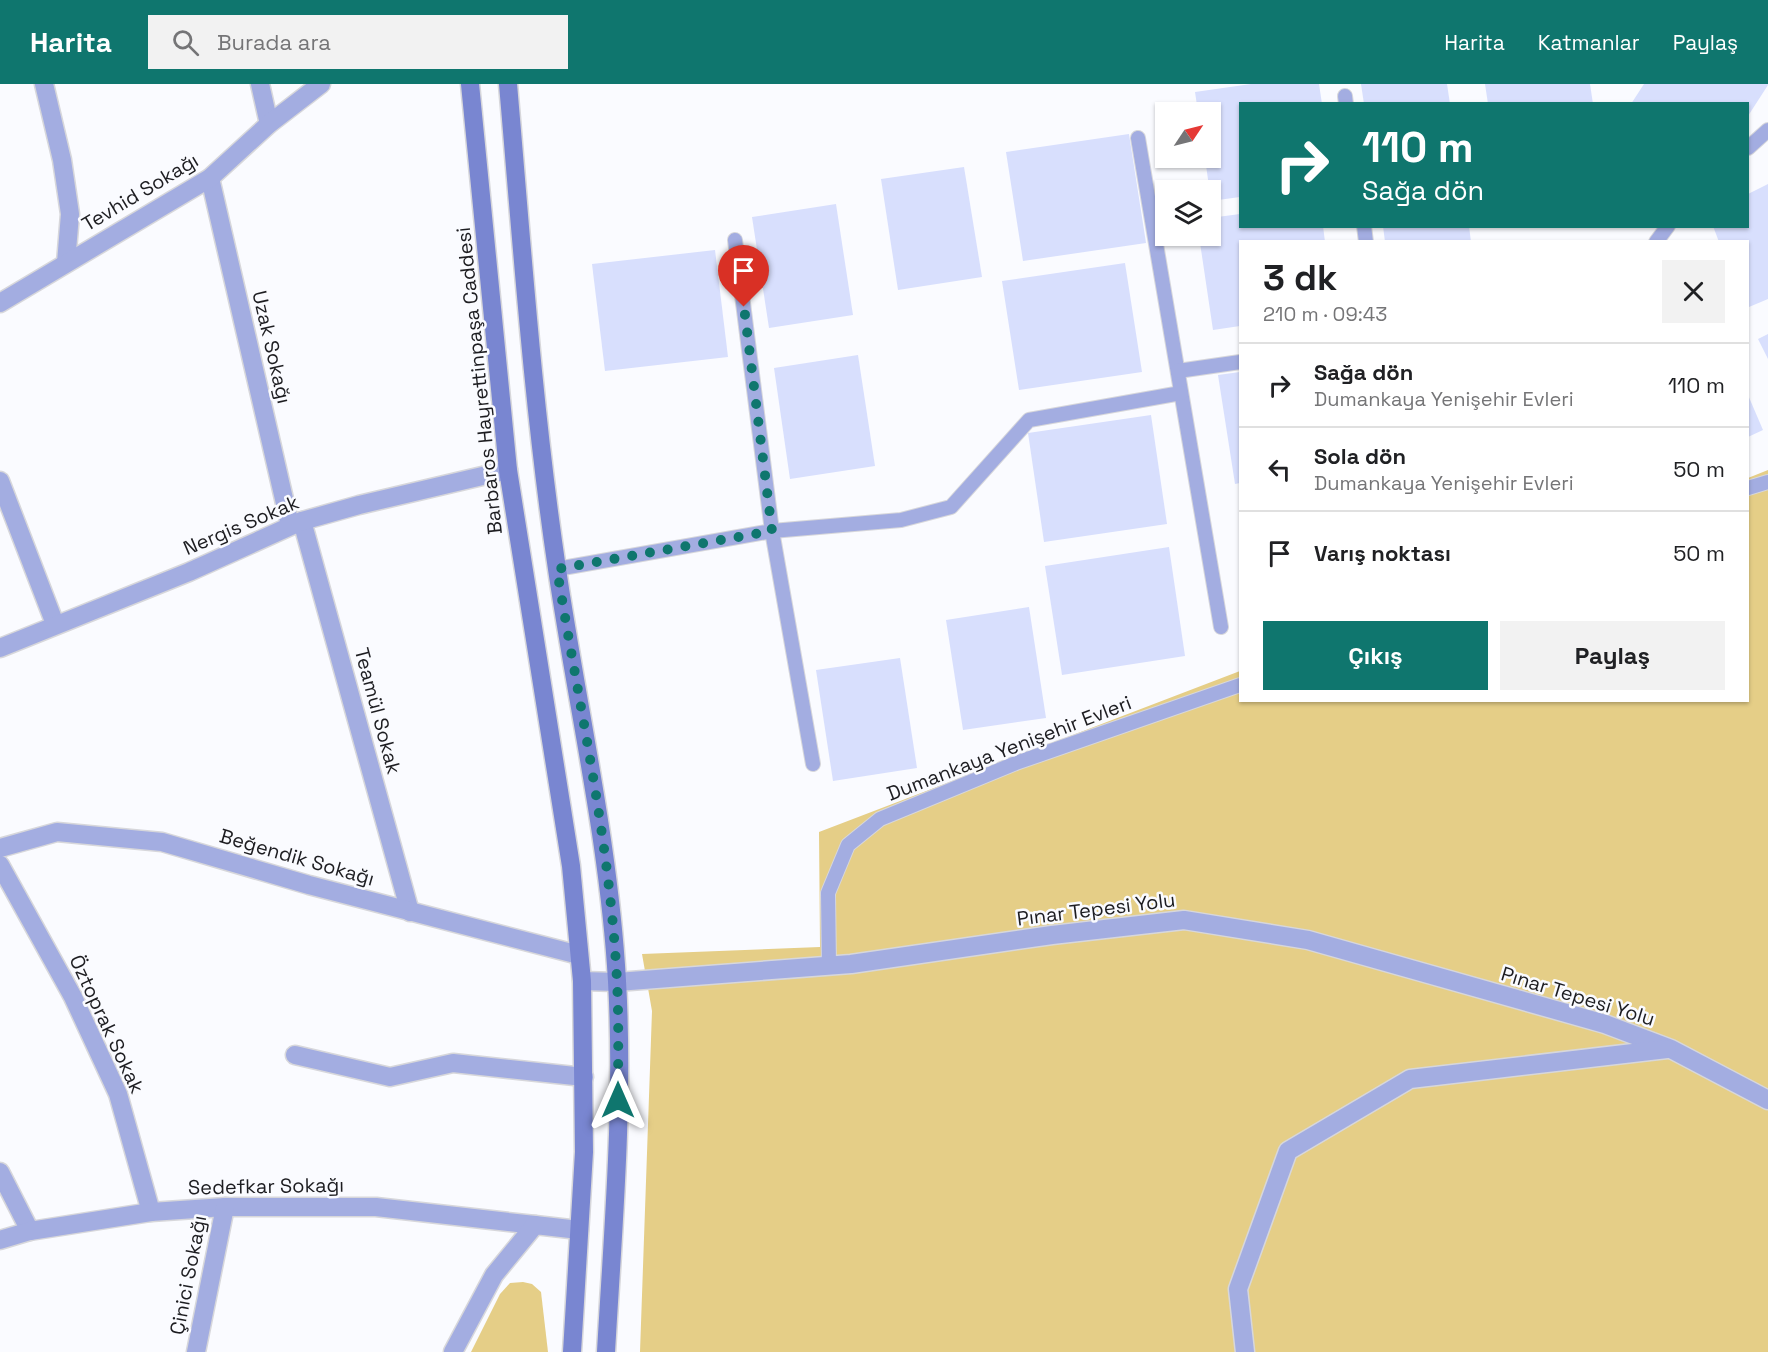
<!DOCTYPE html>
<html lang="tr">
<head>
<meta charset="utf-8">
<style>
	:root { --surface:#fff; --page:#f2f2f2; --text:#202124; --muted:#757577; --line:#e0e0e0; --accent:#0f766e }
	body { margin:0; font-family:"Space Grotesk",sans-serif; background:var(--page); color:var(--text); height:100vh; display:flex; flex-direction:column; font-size:22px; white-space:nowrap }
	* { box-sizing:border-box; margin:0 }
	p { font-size:20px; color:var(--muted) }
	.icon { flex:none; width:33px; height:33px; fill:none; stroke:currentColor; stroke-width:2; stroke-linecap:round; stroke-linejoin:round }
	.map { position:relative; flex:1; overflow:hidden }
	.panel { position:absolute; left:1239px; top:156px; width:510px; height:462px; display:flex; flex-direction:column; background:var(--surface); border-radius:0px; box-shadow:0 2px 4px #0004 }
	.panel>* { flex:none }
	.guide { position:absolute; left:1239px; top:18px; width:510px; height:126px; border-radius:0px; box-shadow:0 2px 4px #0004; background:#0f766e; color:#fff; overflow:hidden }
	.needle { width:39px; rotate:55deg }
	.tools { position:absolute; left:1155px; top:18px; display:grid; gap:12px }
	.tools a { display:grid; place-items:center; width:66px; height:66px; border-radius:0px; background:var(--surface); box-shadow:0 2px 4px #0004; font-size:30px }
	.pin { position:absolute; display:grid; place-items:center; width:51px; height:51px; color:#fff; margin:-62px -26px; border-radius:50% 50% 50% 0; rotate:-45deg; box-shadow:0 0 6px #0007 }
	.pin .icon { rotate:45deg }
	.me { position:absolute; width:66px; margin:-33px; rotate:0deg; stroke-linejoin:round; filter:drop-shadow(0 0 4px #0008) }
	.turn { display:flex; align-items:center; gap:21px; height:126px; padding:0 24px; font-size:27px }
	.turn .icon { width:78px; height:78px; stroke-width:2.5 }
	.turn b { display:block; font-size:42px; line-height:51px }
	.round { display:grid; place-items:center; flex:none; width:63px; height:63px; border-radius:0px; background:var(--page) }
	.head { display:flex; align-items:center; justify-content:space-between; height:102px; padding:0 24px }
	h1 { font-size:36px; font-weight:700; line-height:45px }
	.button { display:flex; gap:12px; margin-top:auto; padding:12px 24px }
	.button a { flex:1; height:69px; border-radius:0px; background:var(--accent); color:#fff; font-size:24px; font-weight:700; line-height:69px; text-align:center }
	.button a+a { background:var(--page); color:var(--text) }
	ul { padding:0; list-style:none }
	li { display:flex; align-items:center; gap:18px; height:84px; padding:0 24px; border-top:2px solid var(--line) }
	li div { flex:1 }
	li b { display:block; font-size:22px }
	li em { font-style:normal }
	header { display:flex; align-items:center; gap:36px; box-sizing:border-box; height:84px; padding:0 30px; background:var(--accent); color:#fff }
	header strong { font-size:28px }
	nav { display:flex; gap:33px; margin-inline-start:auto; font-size:21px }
	.search { width:420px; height:54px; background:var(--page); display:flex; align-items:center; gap:15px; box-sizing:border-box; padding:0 21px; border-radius:0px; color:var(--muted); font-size:22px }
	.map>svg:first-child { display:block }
	.green { fill:#e5ce87 }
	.building { fill:#d8dffd }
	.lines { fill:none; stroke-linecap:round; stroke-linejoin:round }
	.lane-casing { stroke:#d7d7db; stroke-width:16 }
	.street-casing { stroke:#d7d7db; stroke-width:21 }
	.secondary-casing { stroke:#d7d7db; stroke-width:21 }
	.lane { stroke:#a3ade1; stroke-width:14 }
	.street { stroke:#a3ade1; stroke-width:18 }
	.secondary { stroke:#7986d1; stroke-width:18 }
	.route { stroke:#0f766e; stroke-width:10; stroke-dasharray:0 18 }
	.labels { text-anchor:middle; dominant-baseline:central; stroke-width:5; stroke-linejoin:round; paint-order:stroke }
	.street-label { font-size:20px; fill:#1d1d21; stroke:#fafbff }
</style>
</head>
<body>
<header>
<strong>Harita</strong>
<div class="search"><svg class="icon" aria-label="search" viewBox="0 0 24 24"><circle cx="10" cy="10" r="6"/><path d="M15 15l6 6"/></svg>Burada ara</div>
<nav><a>Harita</a><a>Katmanlar</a><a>Paylaş</a></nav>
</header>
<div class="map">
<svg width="1768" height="1268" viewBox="0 0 1768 1268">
	<rect width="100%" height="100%" fill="#fafbff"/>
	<g class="green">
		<path d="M1768,386V1268H640L652,927L642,870L820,863L819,748L1240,587V616H1748V394Z"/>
		<path d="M523,1198L532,1200L541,1208L548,1268H471L500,1210L510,1199Z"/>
	</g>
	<g class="building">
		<path d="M1251,0H1319L1322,20H1240V113L1211,117L1205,74H1210V28H1198L1195,8Z"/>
		<path d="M1361,0H1447L1450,20H1364Z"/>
		<path d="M1485,0H1590L1593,20H1488Z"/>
		<path d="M1644,0H1768V1L1748,32V20H1631Z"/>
		<path d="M1129,50L1146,159L1023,177L1006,68Z"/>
		<path d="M964,83L982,193L898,206L881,95Z"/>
		<path d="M1768,100V215L1749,223L1748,158H1719L1713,142H1748V110Z"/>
		<path d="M836,120L853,231L769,244L752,133Z"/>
		<path d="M1240,130V142H1323L1325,158H1240V242L1213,246L1199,152H1210V134Z"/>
		<path d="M1383,142H1469L1471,158H1385Z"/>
		<path d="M715,166L728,273L605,287L592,180Z"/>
		<path d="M1125,179L1142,288L1019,306L1002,197Z"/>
		<path d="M1768,250V275L1758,255Z"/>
		<path d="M858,271L875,382L790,395L774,284Z"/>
		<path d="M1240,288V399L1235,400L1218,291Z"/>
		<path d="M1748,311L1763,346L1748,353Z"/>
		<path d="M1151,331L1167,440L1044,458L1028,349Z"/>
		<path d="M1169,463L1185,572L1062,591L1045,482Z"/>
		<path d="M1029,523L1046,634L963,646L946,536Z"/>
		<path d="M900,574L917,684L833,697L816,586Z"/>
	</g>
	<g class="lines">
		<g class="lane-casing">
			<g id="lane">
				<path d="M1345,12L1346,20"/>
				<path d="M1138,54L1221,543"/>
				<path d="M1748,64L1768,46"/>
				<path d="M1364,142L1366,158"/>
				<path d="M735,156L772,447L813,680"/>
				<path d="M1656,158L1668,142"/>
				<path d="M1178,287L1240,278"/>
				<path d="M1748,404L1768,398"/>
				<path d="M557,485L772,447L901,436L951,423L1029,336L1181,309"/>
				<path d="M829,881L828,809L848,761L880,735L1016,679L1240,601"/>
			</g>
		</g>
		<g class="street-casing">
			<g id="street">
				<path d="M44,0L62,76L70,130L66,179"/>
				<path d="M260,0L269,40"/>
				<path d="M210,94L290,441"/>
				<path d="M0,219L210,94L269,40L321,0"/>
				<path d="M0,397L55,540"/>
				<path d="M302,437L410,828"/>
				<path d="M0,564L189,488L302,437L359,421L508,386"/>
				<path d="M0,764L57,748L162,758L309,801L579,871"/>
				<path d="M0,781L73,913L118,1010L151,1128"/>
				<path d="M582,897L617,898L851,880L1052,851L1184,836L1308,856L1605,940L1671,965L1768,1016"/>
				<path d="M295,971L390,993L453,979L584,993"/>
				<path d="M0,1088L30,1147"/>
				<path d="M0,1156L30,1147L151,1128L225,1123H376L535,1141"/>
				<path d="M196,1268L225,1123"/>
				<path d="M453,1268L494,1191L535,1141L579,1146"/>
				<path d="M1245,1268L1238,1205L1288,1067L1410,995L1667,965"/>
			</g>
		</g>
		<g class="secondary-casing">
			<g id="secondary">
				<path d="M470,0L508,386L571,782L582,897L584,1068L572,1268"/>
				<path d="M508,0C522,162 533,324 557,485C577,622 609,757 617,897C624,1020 613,1145 606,1268"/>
			</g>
		</g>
		<use href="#lane" class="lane"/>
		<use href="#street" class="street"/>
		<use href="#secondary" class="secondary"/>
	</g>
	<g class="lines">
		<path class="route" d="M618,1016C618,976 619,936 617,897C610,758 579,622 557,485L772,447L744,223"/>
	</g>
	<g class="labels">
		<g class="street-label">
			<text transform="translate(140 108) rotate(-31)">Tevhid Sokağı</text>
			<text transform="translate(272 263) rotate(77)">Uzak Sokağı</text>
			<text transform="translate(479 297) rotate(-96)">Barbaros Hayrettinpaşa Caddesi</text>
			<text transform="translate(241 441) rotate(-23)">Nergis Sokak</text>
			<text transform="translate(378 627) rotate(75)">Teamül Sokak</text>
			<text transform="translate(1009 664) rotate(-21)">Dumankaya Yenişehir Evleri</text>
			<text transform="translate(297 773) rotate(16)">Beğendik Sokağı</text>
			<text transform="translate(1096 825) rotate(-7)">Pınar Tepesi Yolu</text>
			<text transform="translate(1578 912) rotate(17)">Pınar Tepesi Yolu</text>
			<text transform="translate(107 940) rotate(65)">Öztoprak Sokak</text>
			<text transform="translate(266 1102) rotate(-1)">Sedefkar Sokağı</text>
			<text transform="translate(188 1191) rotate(-79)">Çinici Sokağı</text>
		</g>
	</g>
</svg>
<div class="tools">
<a><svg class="needle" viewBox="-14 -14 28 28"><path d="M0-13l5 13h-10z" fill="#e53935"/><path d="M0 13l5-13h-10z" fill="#757577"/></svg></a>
<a><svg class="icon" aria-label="layers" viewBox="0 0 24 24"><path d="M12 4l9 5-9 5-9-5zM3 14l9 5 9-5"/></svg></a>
</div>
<div class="pin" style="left:744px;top:223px;background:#d93025"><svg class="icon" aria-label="arrive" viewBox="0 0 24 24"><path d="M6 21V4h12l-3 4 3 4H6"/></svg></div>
<svg class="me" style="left:618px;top:1016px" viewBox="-20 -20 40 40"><path d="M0-17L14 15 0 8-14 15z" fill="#0f766e" stroke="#fff" stroke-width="4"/></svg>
<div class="guide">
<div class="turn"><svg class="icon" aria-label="right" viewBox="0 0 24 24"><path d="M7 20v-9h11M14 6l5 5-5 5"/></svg><div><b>110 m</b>Sağa dön</div></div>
</div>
<section class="panel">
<div class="head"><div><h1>3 dk</h1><p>210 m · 09:43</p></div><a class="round"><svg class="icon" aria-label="close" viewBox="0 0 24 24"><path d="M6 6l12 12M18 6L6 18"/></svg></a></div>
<ul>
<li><svg class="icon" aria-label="right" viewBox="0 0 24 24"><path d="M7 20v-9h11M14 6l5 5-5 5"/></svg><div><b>Sağa dön</b><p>Dumankaya Yenişehir Evleri</p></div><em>110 m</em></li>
<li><svg class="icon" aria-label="left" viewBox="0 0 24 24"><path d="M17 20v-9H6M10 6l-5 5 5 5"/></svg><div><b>Sola dön</b><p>Dumankaya Yenişehir Evleri</p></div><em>50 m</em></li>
<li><svg class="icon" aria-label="arrive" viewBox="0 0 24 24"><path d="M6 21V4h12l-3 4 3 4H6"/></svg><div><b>Varış noktası</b></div><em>50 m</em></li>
</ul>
<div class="button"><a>Çıkış</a><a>Paylaş</a></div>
</section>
</div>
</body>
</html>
